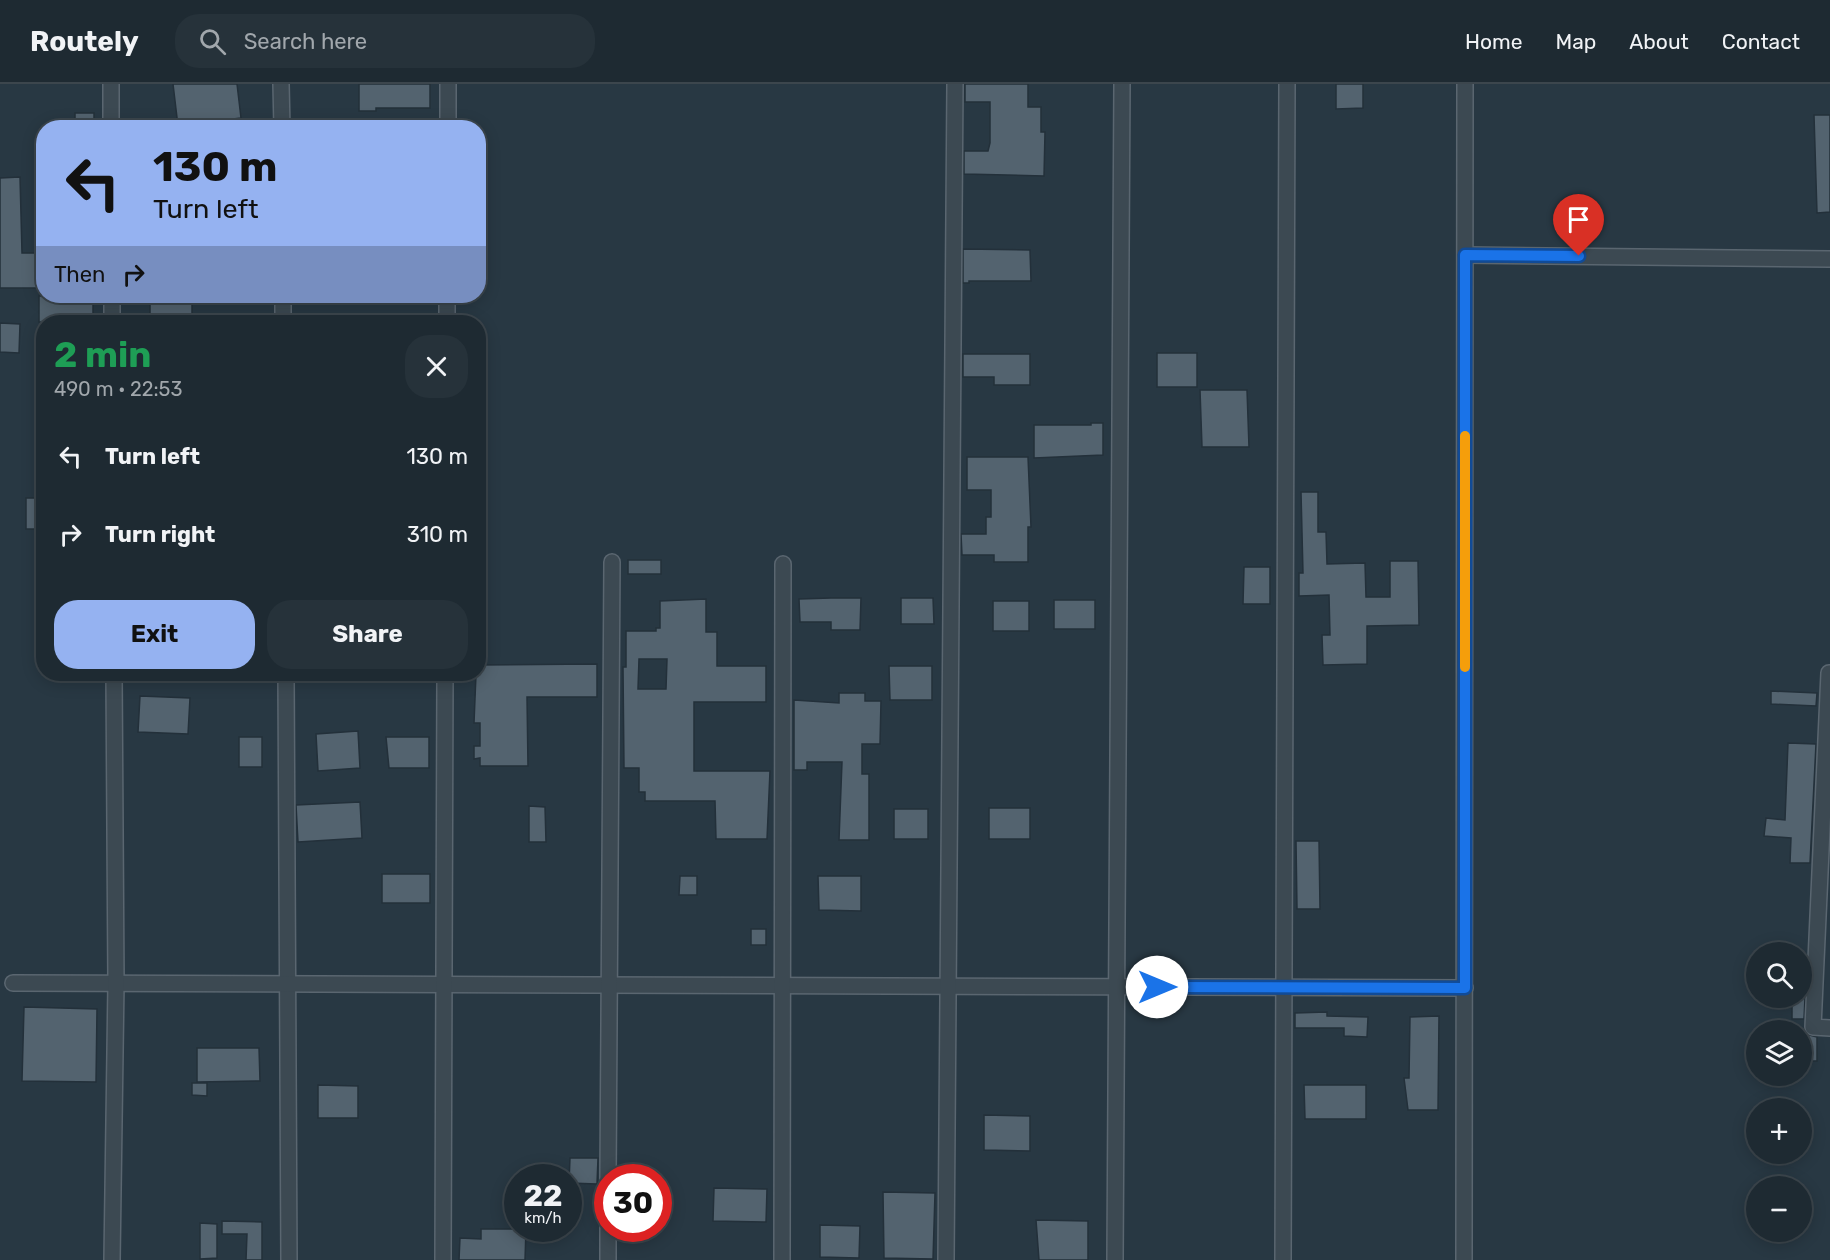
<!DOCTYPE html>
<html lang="en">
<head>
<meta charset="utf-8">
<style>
	:root { --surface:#1e2a32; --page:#26323a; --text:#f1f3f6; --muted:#a1a7ac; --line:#3c464d; --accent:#95b2f1 }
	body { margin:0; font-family:Rubik,sans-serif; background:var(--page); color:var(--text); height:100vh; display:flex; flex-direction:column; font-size:22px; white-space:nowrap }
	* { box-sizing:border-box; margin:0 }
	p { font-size:20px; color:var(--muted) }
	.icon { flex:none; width:33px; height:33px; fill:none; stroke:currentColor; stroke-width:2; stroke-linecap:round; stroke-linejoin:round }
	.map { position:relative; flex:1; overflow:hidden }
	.panel { position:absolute; left:36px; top:231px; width:450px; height:366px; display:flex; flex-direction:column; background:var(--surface); border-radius:24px; box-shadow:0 3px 15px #0003,0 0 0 2px var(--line) }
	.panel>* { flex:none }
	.top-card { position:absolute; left:36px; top:36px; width:450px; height:183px; border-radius:24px; box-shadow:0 3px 15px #0003,0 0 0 2px var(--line); background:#95b2f1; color:#111; overflow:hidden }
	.controls { position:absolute; left:1746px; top:858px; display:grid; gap:12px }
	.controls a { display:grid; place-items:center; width:66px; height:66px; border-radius:50%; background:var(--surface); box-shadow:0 3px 15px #0003,0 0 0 2px var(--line); font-size:30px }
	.speed { position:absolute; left:504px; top:1080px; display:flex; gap:12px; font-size:30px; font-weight:700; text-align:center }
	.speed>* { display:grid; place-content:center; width:78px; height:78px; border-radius:50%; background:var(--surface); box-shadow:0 3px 15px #0003,0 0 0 2px var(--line); line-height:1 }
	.speed small { font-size:15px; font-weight:400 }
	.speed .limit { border:9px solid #d22; background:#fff; color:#111 }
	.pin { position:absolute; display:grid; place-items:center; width:51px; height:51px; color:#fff; margin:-62px -26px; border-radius:50% 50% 50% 0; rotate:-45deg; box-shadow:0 0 6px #0007 }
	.pin .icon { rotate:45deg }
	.me { position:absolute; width:66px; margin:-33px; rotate:90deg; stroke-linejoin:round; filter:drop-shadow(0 0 4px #0008) }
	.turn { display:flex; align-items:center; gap:21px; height:126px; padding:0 18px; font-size:27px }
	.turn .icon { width:78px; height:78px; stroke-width:2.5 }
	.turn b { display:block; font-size:42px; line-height:51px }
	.then { display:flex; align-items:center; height:57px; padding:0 18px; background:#0003; gap:12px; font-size:22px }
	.round { display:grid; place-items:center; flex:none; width:63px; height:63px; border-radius:24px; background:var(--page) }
	.headline { display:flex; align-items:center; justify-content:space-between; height:102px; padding:0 18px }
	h1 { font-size:36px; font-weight:700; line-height:45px; color:#1e9e55 }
	.primary-button { display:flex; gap:12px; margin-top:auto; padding:12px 18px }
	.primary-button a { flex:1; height:69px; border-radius:24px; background:var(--accent); color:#111; font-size:24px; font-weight:700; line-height:69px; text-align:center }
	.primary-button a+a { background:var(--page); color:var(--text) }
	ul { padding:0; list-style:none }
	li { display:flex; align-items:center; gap:18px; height:78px; padding:0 18px }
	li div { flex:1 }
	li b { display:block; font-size:22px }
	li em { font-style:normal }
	header { display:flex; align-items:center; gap:36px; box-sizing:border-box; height:84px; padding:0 30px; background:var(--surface); border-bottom:2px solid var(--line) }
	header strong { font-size:28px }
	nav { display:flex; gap:33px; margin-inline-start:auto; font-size:21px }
	.search { width:420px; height:54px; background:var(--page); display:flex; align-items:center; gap:15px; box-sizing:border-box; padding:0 21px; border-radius:24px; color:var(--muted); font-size:22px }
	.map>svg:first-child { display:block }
	.building { fill:#53636f; stroke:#23303a; stroke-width:1.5; fill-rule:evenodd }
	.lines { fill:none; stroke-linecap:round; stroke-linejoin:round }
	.minor-casing { stroke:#5a6670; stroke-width:18 }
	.minor { stroke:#3c4952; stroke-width:15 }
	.route-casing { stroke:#114b97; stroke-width:15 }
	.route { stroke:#1a73e8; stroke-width:10 }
	.slow { stroke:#f59e0b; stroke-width:10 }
</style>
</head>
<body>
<header>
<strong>Routely</strong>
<div class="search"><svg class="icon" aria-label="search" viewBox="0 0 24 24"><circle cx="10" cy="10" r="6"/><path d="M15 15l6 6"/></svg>Search here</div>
<nav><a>Home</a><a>Map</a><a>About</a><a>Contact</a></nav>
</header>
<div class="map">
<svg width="1830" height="1176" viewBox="0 0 1830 1176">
	<rect width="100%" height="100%" fill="#283843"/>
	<g class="building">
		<path d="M173,0H237L241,34L178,42Z"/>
		<path d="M359,0H430V24H376V27H359Z"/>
		<path d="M965,0H1028V23H1041V48H1045L1044,92L964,90V67H988L990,59V18H965Z"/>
		<path d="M1336,0H1363V24L1336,25Z"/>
		<rect x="75" y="29" width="19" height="15"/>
		<path d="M1814,31H1830V128L1817,129Z"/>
		<path d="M20,93L22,169H44V204H0V94Z"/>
		<path d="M963,165L1030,166L1031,197H969V199H963Z"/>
		<rect x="39" y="212" width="54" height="26"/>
		<rect x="150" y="212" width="42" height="24"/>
		<path d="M0,239L20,240L19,269L0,268Z"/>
		<rect x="1157" y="269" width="40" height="34"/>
		<path d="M963,270H1030V301H994V293H963Z"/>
		<path d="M1200,306H1247L1249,363H1202Z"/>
		<path d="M1091,339H1103V371L1034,374V341H1091Z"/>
		<path d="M967,373H1028L1031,443H1028V478H994V471H962L961,450H986V433H991V406H967Z"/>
		<path d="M1301,408H1318V448H1326L1327,480L1365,479L1366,513H1390V477H1418L1419,541L1367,542V580L1323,581L1322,551H1330L1329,511L1299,512V489H1303Z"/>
		<rect x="26" y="414" width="18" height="31"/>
		<rect x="628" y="476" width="33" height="14"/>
		<path d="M1244,483H1270V520H1243Z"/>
		<path d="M831,514H861L860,546H831V538H800L799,515Z"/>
		<path d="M901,514H933L934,540H901Z"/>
		<path d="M706,515V548H717V582H766V618H694V687H770L767,755H716L715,717H645V708H639V684H624L623,583H626V547H656V544H660V517ZM639,575H667L666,605H638Z"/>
		<rect x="1054" y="516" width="41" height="29"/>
		<rect x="993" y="517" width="36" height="30"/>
		<path d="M597,580V613H527L528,682H480V674L474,675V662H480V639H474L476,590H479V581Z"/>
		<path d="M889,582H932V616H890Z"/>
		<path d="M1771,607L1817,609L1816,622L1771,620Z"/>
		<path d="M839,609H865V617H881L880,660H862V690H869V756H839L842,678H807V686H794V616L839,619Z"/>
		<path d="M140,612L190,614L188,650L138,648Z"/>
		<path d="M358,647L360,684L318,687L316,650Z"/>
		<rect x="239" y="653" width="23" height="30"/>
		<path d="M386,653H429V684H389Z"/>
		<path d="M1788,659L1816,660L1810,779H1790L1791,754L1764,752L1766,734L1785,736Z"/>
		<path d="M360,718L362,754L298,758L296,721Z"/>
		<path d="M529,722L545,723L546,758H529Z"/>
		<rect x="989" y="724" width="41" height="31"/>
		<rect x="894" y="725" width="34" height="30"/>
		<path d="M1296,757H1319L1320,825H1297Z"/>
		<rect x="382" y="790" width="48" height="29"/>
		<path d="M680,792H697V811H679Z"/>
		<path d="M818,792H861V827L819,826Z"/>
		<rect x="751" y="845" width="15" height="16"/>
		<path d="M1792,914H1805L1804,935H1792Z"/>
		<path d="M24,923L97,925L96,998L22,997Z"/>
		<path d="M1327,928V932L1368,933L1367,953L1344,952V944H1295V929Z"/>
		<path d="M1439,932L1438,1026H1408L1404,994H1409L1410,933Z"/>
		<path d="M1802,949L1817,953V977H1802Z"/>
		<path d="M197,964H259L260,997L197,998Z"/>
		<path d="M192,999H207V1012L192,1011Z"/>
		<path d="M318,1001L358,1002V1034H318Z"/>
		<path d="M1304,1001H1366V1035H1305Z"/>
		<path d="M984,1031L1030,1032V1067L984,1066Z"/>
		<path d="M570,1074H598L597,1100L569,1099Z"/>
		<path d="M714,1104L767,1105L766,1138L713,1137Z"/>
		<path d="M883,1108L935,1109L933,1175L884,1174Z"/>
		<path d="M1036,1136L1088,1137V1176H1039Z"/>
		<path d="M222,1137L262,1138V1176H246L247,1150H222Z"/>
		<path d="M200,1139L217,1140V1174L200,1175Z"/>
		<path d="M820,1141L860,1142L859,1174L820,1173Z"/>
		<path d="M481,1145H526L525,1176H459L460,1154L481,1155Z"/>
	</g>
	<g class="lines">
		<g class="minor-casing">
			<g id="minor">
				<path d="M111,0V44"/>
				<path d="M281,0L282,44"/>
				<path d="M448,44V0"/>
				<path d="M1465,171L1830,175"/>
				<path d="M112,212V238"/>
				<path d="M283,212V238"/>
				<path d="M447,238V212"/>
				<path d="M1829,589L1813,943L1830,944"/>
				<path d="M286,590L289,1176"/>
				<path d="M13,899L1465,904"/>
				<path d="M608,1094L612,478"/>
				<path d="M112,1176L116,899L114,590"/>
				<path d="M443,1176L445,590"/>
				<path d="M608,1176V1144"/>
				<path d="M782,1176L783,480"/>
				<path d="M946,1176L955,0"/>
				<path d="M1115,1176L1122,0"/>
				<path d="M1283,1176L1287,0"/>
				<path d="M1464,1176L1465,0"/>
			</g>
		</g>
		<use href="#minor" class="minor"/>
	</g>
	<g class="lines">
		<g class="route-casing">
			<path id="route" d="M1157,903L1465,904V171L1579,172"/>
		</g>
		<use href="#route" class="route"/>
		<path class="slow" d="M1465,352V583"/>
	</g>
</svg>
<div class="controls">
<a><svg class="icon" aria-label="search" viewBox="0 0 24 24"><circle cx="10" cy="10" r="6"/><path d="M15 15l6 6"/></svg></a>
<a><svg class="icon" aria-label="layers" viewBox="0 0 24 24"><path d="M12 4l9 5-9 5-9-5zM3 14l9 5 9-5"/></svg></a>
<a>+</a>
<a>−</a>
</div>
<div class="speed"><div>22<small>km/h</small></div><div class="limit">30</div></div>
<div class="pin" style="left:1579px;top:172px;background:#d93025"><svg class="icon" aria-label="arrive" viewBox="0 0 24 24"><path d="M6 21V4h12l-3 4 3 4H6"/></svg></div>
<svg class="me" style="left:1157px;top:903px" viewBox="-20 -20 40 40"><circle r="19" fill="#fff"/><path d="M0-13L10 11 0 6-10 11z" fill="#1a73e8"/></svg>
<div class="top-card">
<div class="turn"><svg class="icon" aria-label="left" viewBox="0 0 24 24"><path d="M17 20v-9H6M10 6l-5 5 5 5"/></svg><div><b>130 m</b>Turn left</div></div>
<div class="then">Then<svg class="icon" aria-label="right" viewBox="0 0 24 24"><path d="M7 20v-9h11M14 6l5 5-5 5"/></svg></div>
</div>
<section class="panel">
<div class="headline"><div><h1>2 min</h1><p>490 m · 22:53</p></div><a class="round"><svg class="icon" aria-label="close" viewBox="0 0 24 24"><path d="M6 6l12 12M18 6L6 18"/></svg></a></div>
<ul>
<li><svg class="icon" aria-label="left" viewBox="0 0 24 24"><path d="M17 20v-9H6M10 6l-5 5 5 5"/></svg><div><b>Turn left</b></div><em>130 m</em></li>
<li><svg class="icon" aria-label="right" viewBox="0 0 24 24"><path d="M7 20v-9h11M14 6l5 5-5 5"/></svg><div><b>Turn right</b></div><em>310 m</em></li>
</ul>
<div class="primary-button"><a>Exit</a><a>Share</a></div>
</section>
</div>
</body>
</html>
